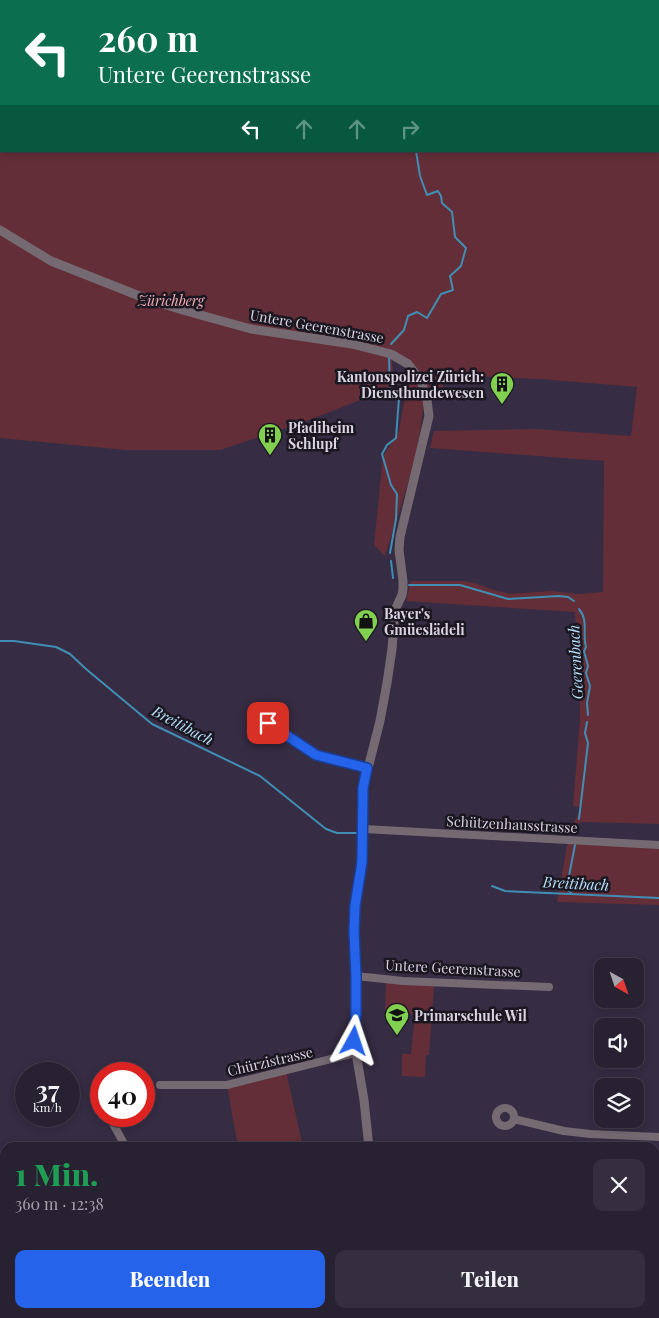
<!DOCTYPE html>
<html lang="de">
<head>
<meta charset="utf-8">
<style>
	:root { --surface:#282132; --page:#342e3e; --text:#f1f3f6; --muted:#a5a3ac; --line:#443e4d; --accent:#2563eb }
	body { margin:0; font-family:"Playfair Display",serif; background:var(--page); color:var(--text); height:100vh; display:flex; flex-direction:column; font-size:19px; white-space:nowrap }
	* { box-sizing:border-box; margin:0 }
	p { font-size:16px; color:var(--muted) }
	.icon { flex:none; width:28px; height:28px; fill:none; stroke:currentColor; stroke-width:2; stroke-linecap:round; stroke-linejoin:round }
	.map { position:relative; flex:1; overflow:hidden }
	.side { position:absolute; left:0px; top:1142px; width:660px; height:176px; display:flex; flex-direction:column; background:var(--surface); border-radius:15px 15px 0 0; box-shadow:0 2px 8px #0003,0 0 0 1px var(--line) }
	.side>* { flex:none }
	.guide { position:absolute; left:0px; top:0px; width:660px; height:152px; box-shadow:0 2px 8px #0003,0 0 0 1px var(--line); background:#0b6e4f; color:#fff; overflow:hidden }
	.needle { width:32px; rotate:140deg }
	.buttons { position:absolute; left:594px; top:958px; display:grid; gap:10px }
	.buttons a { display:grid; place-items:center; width:50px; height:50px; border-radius:10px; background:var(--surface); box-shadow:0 2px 8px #0003,0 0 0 1px var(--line); font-size:25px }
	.speed { position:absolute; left:15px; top:1062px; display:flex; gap:10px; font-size:25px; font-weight:700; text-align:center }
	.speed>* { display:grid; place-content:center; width:65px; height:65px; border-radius:50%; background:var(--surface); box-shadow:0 2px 8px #0003,0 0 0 1px var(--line); line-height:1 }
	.speed small { font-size:12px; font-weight:400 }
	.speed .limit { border:8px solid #d22; background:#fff; color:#111 }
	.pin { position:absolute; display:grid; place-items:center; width:42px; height:42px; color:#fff; margin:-21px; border-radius:10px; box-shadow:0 2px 8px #0006 }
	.me { position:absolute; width:55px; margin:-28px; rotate:5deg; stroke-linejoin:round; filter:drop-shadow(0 0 4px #0008) }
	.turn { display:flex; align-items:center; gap:18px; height:105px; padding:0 15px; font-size:22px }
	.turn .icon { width:65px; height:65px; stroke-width:2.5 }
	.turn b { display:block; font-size:35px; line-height:42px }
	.lanes { display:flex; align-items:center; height:48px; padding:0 15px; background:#0003; justify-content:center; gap:25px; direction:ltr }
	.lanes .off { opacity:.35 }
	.round { display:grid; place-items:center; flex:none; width:52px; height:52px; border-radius:10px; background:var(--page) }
	.overview { display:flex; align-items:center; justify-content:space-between; height:85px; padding:0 15px }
	h1 { font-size:30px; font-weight:800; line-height:38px; color:#1e9e55 }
	.action { display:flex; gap:10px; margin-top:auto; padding:10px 15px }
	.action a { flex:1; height:58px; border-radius:10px; background:var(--accent); color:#fff; font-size:20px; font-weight:800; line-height:58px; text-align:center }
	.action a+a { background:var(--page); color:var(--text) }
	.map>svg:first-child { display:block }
	.green { fill:#632e37; fill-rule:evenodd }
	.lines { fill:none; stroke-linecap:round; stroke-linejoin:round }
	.stream { stroke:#418eb4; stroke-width:2 }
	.minor { stroke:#766a72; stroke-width:8 }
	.tertiary { stroke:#766a72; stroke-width:9 }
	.secondary { stroke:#9c8a96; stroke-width:10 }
	.route-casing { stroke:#184099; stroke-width:12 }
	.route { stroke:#2563eb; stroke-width:9 }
	.labels { text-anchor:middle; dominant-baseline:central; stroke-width:5; stroke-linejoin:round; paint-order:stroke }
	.park-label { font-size:14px; font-style:italic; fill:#f6adb6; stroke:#1b1721 }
	.street-label { font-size:14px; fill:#d9d3e2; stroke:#1b1721 }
	.poi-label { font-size:14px; font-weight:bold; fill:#d9d3e2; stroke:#1b1721; text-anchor:start }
	.water-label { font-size:15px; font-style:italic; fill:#b6e0fb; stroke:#1b1721 }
</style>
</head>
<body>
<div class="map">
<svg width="659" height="1318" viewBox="0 0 659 1318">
	<rect width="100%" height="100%" fill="#362c43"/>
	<g class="green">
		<path d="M0,0H659V824L583,822L573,825L581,807L573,806L580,719V685L575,612L406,601L411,581H463L474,583L497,591L510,594L551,591L578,594L603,592L604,461L430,448L434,431L536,429L631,436L637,387L540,379L445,375L443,388L423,387C426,441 401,504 385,556L374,545L383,456L399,431L408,379L419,382L404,366L392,360L394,387L304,422L220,450H126L0,438ZM1,1H659V151H1Z"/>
		<path d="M568,840L659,845V905L557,902Z"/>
		<path d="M386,982L434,986L429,1055H426L425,1077L402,1076V1054H411L415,1014L385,1012Z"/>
		<path d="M286,1071L303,1147H238L227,1085Z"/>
		<path d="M311,1314H375L378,1318H310Z"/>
	</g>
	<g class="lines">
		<g class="stream">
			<path d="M344,1V0"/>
			<path d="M391,344L404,330L408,316L417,312L427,318L441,294L453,290L450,276L461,266L466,248L455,237L452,212L442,203L441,196L438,191L427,195L420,176L416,151"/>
			<path d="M389,356L390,392L399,398L396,438L387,445L382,454L391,485L397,494L396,519L390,553"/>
			<path d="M391,561L393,578"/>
			<path d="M409,585H460L508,599L559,596L568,597L574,601"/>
			<path d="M579,609C589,621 582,634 586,647L584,651L588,666L586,673L590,686L587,703L588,715"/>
			<path d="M0,641H14L56,647L70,654L86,669L152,724L260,776L326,829L337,833H356"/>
			<path d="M579,819L588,743L585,733L587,722"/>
			<path d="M492,886L505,891L659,898"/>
			<path d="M572,894L568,890L567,886L575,845"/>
		</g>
		<g class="minor">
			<path d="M268,723L316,755L367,768"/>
			<path d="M364,829L659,845"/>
			<path d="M356,976L403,981L549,987"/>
			<path d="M160,1085H227L355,1053"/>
			<circle cx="505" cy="1117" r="9"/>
			<path d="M109,1116L124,1144V1148"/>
			<path d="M514,1119L564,1131L590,1134L659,1137"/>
			<path d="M0,1296L5,1301"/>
			<path d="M655,1305H659"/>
			<path d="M17,1314L20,1318"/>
			<path d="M189,1314L195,1317"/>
		</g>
		<g class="tertiary">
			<path d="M190,1V0"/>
			<path d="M0,101H1"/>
			<path d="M0,230L51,261L147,299L186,311L251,329L352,344L391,354L408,364L421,381L427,400L429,416L400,537L399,550L403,581V589L402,595L395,610L392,649L387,683L380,721L363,788L362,862L355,906L354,931L356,976V1013L354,1041L364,1100L369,1148"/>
			<path d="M471,1314L476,1318"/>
		</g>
		<g class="secondary">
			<path d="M0,1177L5,1178"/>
			<path d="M655,1234H659"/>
		</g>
	</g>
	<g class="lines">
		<g class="route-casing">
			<path id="route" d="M268,723L316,755L367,768L363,788L362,862L355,906L354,932L356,976V1014L354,1041"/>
		</g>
		<use href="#route" class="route"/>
	</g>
	<defs>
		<g id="building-pin" transform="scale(1.25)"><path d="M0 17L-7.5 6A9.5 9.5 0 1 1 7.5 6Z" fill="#81d050" stroke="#1b1721"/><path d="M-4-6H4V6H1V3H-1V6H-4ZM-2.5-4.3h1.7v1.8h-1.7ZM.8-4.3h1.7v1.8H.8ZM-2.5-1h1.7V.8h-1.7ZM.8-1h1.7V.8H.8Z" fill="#111"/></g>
		<g id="shop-pin" transform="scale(1.25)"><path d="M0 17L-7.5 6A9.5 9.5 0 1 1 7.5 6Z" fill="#81d050" stroke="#1b1721"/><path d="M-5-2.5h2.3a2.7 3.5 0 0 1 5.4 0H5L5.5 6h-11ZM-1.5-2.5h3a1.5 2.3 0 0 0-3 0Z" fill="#111"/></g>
		<g id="school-pin" transform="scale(1.25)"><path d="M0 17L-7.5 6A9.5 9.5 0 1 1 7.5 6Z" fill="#81d050" stroke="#1b1721"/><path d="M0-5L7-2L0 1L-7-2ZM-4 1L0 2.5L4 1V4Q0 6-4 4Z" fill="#111"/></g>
	</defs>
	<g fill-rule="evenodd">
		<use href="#building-pin" x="502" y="384"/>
		<use href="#building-pin" x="270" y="435"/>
		<use href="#shop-pin" x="366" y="621"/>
		<use href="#school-pin" x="397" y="1015"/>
	</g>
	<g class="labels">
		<g class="park-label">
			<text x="171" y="300">Zürichberg</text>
		</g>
		<g class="street-label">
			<text transform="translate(317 326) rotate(10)">Untere Geerenstrasse</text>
			<text transform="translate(512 824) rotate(3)">Schützenhausstrasse</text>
			<text transform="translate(453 968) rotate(3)">Untere Geerenstrasse</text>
			<text transform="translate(270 1061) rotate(-13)">Chürzistrasse</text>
		</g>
		<g class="poi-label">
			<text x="484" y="376" text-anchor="end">Kantonspolizei Zürich:<tspan x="484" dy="16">Diensthundewesen</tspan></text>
			<text x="288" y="427">Pfadiheim<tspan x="288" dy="16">Schlupf</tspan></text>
			<text x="384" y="613">Bayer's<tspan x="384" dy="16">Gmüeslädeli</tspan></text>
			<text x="414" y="1015">Primarschule Wil</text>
		</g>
		<g class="water-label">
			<text transform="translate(575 662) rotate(-93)">Geerenbach</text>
			<text transform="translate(183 725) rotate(28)">Breitibach</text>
			<text transform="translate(576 883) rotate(3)">Breitibach</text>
		</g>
	</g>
</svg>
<div class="buttons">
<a><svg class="needle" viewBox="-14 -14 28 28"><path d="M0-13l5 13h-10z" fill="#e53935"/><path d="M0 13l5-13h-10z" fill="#a5a3ac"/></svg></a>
<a><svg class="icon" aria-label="sound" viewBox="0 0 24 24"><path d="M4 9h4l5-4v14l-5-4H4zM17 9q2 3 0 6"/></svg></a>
<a><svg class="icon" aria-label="layers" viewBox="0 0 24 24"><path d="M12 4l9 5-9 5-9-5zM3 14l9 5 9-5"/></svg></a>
</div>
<div class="speed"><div>37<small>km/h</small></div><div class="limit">40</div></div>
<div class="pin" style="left:268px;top:723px;background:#d93025"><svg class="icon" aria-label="arrive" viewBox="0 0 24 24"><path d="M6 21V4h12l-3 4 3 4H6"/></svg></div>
<svg class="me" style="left:354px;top:1041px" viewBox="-20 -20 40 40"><path d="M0-17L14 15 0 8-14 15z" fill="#2563eb" stroke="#fff" stroke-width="4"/></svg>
<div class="guide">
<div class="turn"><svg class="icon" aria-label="left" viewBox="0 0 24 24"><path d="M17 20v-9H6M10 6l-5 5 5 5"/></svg><div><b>260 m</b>Untere Geerenstrasse</div></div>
<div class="lanes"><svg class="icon" aria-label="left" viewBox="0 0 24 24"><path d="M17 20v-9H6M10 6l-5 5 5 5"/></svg><svg class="icon off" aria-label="ahead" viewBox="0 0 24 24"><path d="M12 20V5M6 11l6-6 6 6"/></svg><svg class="icon off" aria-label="ahead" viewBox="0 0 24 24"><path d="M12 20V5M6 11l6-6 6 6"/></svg><svg class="icon off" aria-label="right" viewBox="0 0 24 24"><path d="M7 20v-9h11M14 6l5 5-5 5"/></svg></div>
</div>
<section class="side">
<div class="overview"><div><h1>1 Min.</h1><p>360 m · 12:38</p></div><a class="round"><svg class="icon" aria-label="close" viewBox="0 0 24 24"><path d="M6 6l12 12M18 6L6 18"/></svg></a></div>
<div class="action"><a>Beenden</a><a>Teilen</a></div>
</section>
</div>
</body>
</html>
